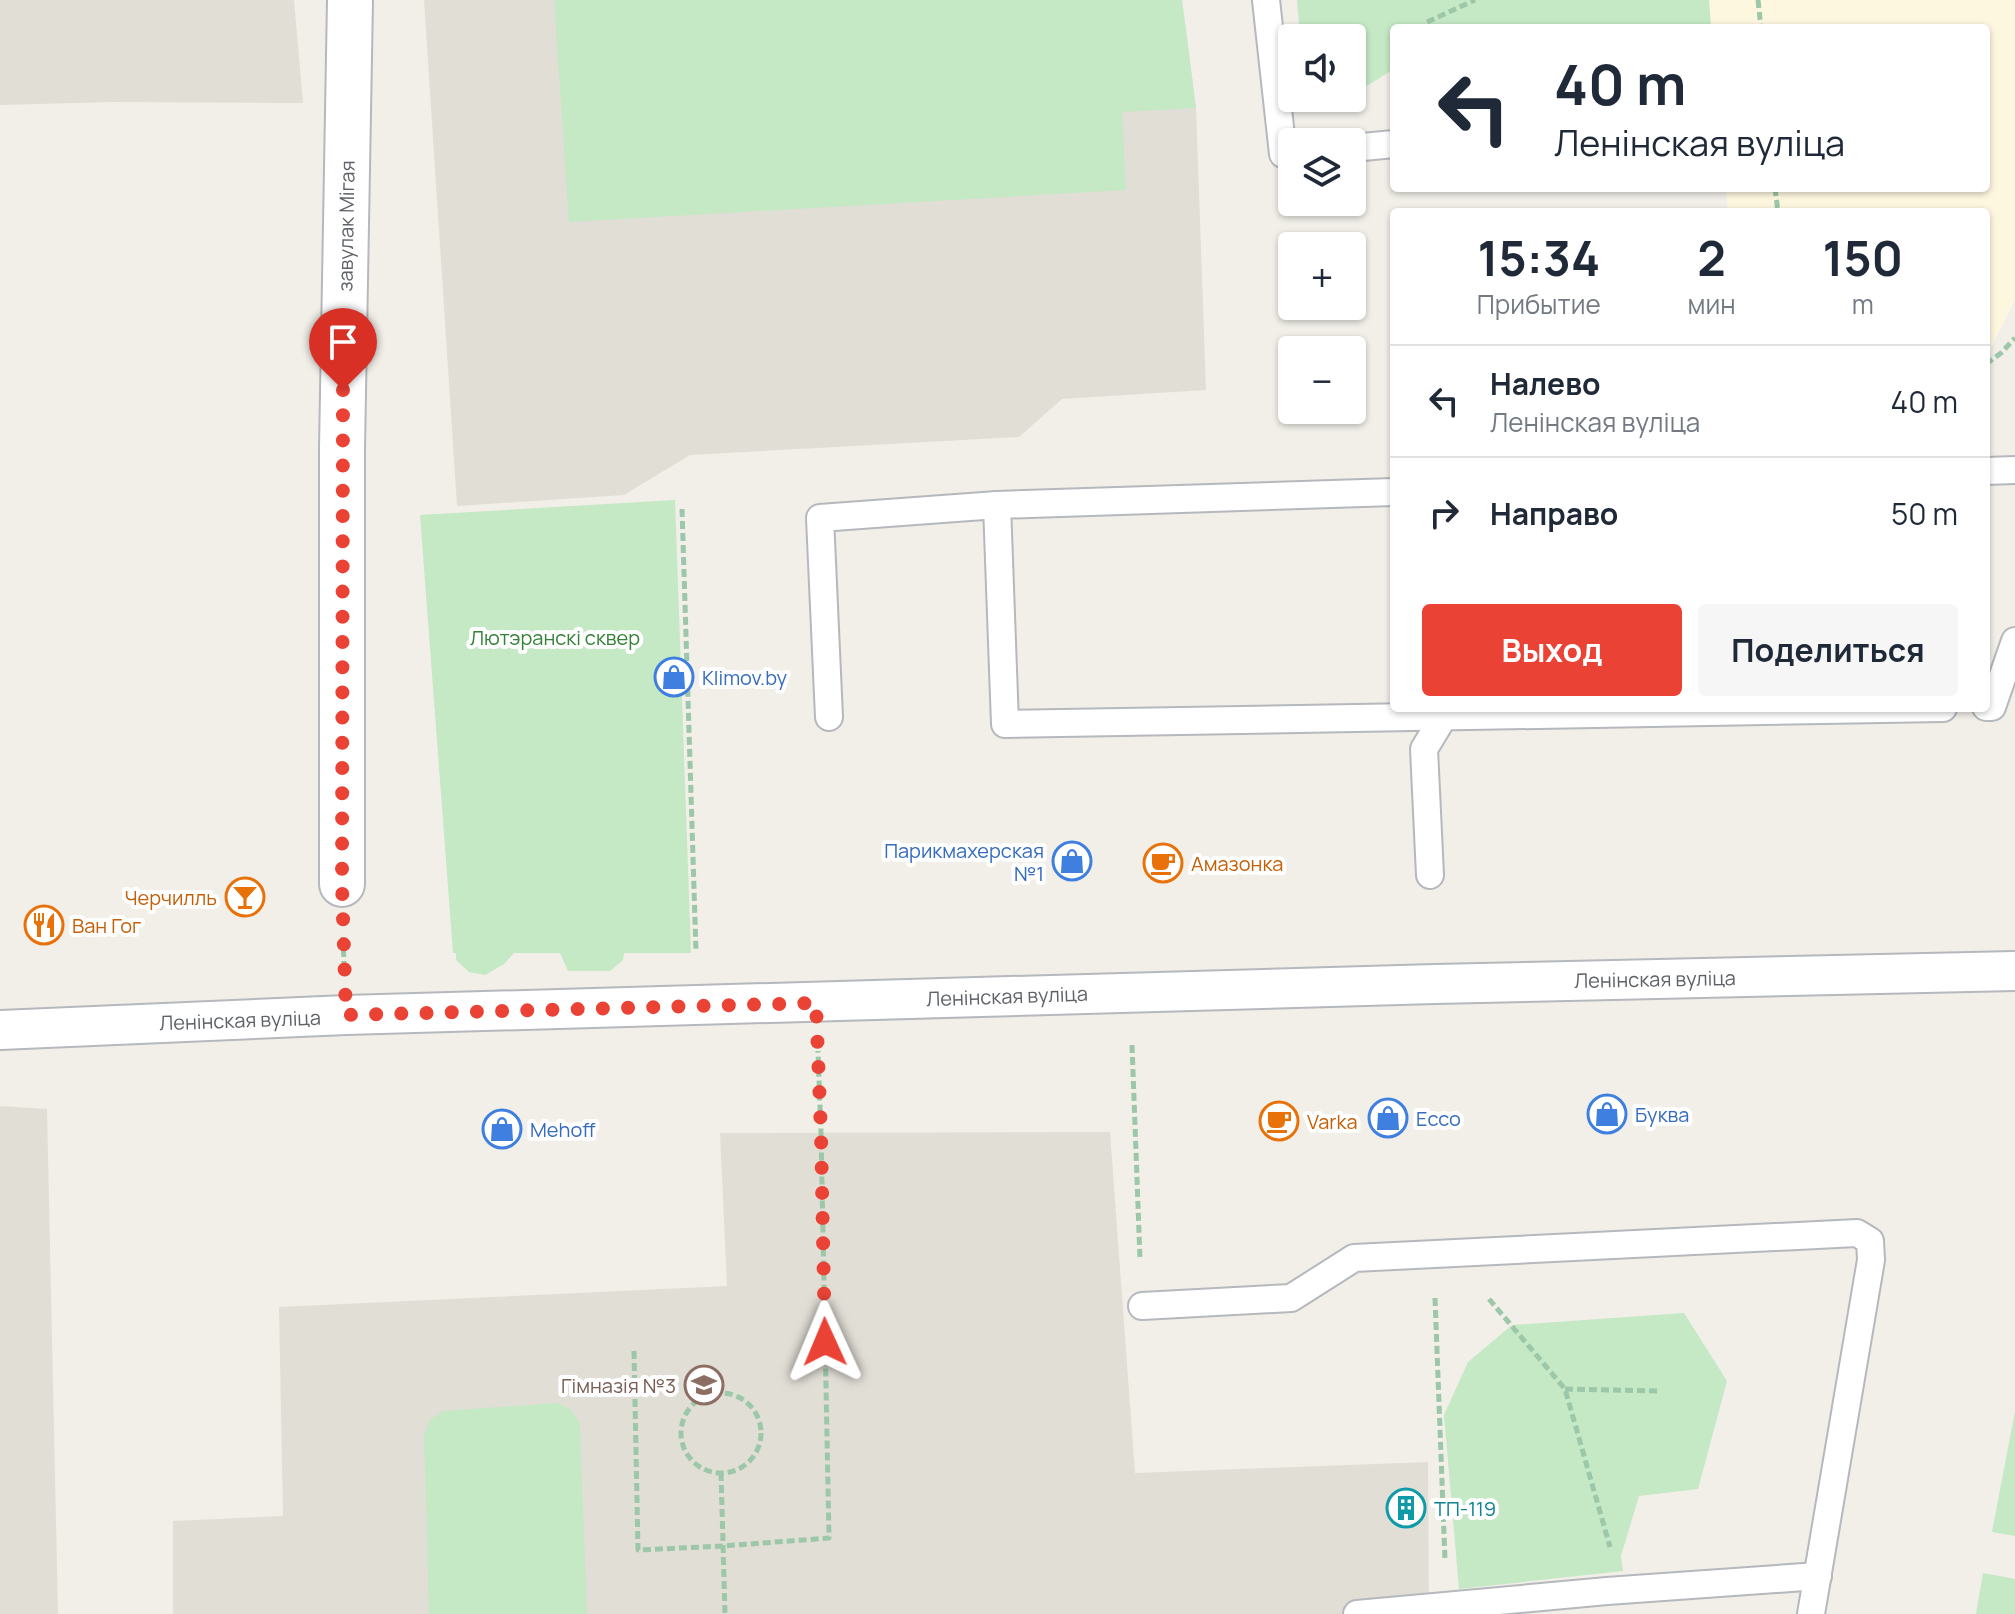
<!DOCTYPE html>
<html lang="ru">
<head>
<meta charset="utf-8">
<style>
	:root { --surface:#fff; --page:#f6f6f7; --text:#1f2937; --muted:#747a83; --line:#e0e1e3; --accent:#ea4335 }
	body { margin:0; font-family:Manrope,sans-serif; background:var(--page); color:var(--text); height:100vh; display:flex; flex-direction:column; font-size:30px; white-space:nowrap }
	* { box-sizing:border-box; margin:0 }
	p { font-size:26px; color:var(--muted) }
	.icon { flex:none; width:44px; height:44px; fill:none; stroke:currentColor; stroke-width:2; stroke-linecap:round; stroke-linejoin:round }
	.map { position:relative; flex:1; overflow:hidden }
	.sheet { position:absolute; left:1390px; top:208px; width:600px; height:504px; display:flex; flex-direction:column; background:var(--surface); border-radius:8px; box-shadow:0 2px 6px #0004 }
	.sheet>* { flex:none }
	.guide { position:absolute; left:1390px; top:24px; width:600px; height:168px; border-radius:8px; box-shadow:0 2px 6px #0004; background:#fff; color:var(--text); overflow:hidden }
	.controls { position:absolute; left:1278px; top:24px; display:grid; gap:16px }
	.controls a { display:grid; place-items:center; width:88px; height:88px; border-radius:8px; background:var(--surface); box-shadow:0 2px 6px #0004; font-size:40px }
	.pin { position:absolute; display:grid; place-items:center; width:68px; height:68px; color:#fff; margin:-82px -34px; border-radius:50% 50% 50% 0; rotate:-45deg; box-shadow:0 0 8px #0007 }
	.pin .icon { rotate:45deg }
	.me { position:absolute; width:88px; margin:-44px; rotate:359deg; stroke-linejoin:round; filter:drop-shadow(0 0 6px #0008) }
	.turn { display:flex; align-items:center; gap:28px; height:168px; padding:0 32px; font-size:36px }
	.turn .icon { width:104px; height:104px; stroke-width:2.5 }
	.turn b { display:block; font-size:56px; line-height:68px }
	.eta { display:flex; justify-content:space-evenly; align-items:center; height:136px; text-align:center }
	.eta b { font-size:48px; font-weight:700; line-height:56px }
	.cta { display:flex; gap:16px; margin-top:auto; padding:16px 32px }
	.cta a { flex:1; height:92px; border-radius:8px; background:var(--accent); color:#fff; font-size:32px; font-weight:700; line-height:92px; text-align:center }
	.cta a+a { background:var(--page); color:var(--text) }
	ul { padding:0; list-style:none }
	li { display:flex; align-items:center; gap:24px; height:112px; padding:0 32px; border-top:2px solid var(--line) }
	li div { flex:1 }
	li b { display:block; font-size:30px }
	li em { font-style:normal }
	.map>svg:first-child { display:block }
	.commercial { fill:#fef7e0 }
	.education { fill:#e1ded6 }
	.green { fill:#c5e8c5 }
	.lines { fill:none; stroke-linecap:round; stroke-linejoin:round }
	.service-casing { stroke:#b5b8bc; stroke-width:30 }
	.pedestrian-casing { stroke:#b5b8bc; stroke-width:42 }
	.minor-casing { stroke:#b5b8bc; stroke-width:48 }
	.path { stroke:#9cc7a9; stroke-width:5; stroke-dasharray:8 4; stroke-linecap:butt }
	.service { stroke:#fff; stroke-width:26 }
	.pedestrian { stroke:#fff; stroke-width:38 }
	.minor { stroke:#fff; stroke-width:44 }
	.route { stroke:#ea4335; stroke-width:14; stroke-dasharray:0 25.2 }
	.labels { text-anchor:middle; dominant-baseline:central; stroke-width:8; stroke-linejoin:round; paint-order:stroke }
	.street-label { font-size:20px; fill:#5f6368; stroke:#fff }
	.park-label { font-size:20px; fill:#348238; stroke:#fff }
	.shop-label { font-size:20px; fill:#366cbe; stroke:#fff; text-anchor:start }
	.food-label { font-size:20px; fill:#c56008; stroke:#fff; text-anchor:start }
	.education-label { font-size:20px; fill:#785e54; stroke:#fff; text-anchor:end }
	.culture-label { font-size:20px; fill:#0d838f; stroke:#fff; text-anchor:start }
</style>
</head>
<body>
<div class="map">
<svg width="2015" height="1614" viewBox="0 0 2015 1614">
	<rect width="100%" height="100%" fill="#f1efe8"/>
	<path class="commercial" d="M1709,0H2015V300L1986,357V212H1728L1726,188H1986V28H1711Z"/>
	<g class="education">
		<path d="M0,0H294L303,103L113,102L0,105Z"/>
		<path d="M424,0H1182L1196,108L1206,390L1062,399L1019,437L690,455L624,495L457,506Z"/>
		<path d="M0,1106L47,1109L58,1614H0Z"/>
		<path d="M1110,1132L1135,1473L1428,1462L1429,1614H173V1521L283,1516L279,1307L727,1286L720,1133Z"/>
	</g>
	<g class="green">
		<path d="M554,0H1182L1196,108L1122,112L1126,190L569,222Z"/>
		<path d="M1297,0H1709L1711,28H1394V69L1352,95V38H1300Z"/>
		<path d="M675,500L691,953H624L623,960L610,971H568L560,953H514L504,964L485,975L469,972L456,960V953H453L420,515Z"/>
		<path d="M1684,1313L1727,1381L1698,1489L1639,1496L1621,1556L1623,1571L1459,1589L1444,1415L1468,1362L1512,1325Z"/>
		<path d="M557,1403L571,1410L580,1423L587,1614H429L424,1436L430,1420L443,1411Z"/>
		<path d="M2015,1411V1536L1992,1532Z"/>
		<path d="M1983,1573L2015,1579V1614H1976Z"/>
	</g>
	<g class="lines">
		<g class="service-casing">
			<g id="service">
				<path d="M1266,0L1283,154L1292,153"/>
				<path d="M1352,148L1394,144"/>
				<path d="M1986,471L2015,470"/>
				<path d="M997,505L1394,492"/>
				<path d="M1986,707H1992L2015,641"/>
				<path d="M829,717L820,518L997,505L1005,724L1943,708"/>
				<path d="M1430,875L1424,749L1444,716V708"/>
				<path d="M1142,1306L1291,1298L1354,1258L1857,1233L1870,1241L1871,1260L1811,1614"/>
				<path d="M1357,1614L1607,1591L1818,1576"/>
			</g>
		</g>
		<g class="pedestrian-casing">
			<path id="pedestrian" d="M0,1030L346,1015L1435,984L2015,971"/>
		</g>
		<g class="minor-casing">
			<path id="minor" d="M342,884V449L350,0"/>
		</g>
		<g class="path">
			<path d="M1758,0L1761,28"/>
			<path d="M1427,22L1475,0"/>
			<path d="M1775,188L1778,212"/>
			<path d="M1986,364L2001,353L2015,338"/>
			<path d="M682,509L696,952"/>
			<path d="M343,937L344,963"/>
			<path d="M1132,1045L1140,1259"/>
			<path d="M1435,1298L1445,1560"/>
			<path d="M1489,1299L1565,1389L1610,1547"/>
			<path d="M634,1351L638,1550L723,1546L829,1538L821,1133L818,1051"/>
			<path d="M1565,1389L1660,1391"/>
			<circle cx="721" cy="1433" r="40"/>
			<path d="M721,1473L725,1614"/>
		</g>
		<use href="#service" class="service"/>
		<use href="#pedestrian" class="pedestrian"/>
		<use href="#minor" class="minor"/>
	</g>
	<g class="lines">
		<path class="route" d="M343,390L342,884L346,1015L816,1003L821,1133L825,1342"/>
	</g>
	<defs>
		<g id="shop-ring" transform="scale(2)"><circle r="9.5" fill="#fff" stroke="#3f7fe0" stroke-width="1.5"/><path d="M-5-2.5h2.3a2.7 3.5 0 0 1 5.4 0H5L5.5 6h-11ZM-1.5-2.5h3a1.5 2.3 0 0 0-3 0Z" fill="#3f7fe0"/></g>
		<g id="cafe-ring" transform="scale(2)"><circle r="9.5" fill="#fff" stroke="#e8710a" stroke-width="1.5"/><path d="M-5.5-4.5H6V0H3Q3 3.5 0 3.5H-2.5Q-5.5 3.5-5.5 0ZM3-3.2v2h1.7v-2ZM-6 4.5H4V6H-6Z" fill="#e8710a"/></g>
		<g id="bar-ring" transform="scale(2)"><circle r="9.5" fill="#fff" stroke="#e8710a" stroke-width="1.5"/><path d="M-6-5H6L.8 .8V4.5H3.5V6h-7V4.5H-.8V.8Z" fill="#e8710a"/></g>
		<g id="restaurant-ring" transform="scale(2)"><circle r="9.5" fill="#fff" stroke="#e8710a" stroke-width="1.5"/><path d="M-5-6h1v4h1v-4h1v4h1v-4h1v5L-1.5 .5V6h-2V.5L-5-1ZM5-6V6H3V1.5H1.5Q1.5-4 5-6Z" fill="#e8710a"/></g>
		<g id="school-ring" transform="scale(2)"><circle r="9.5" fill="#fff" stroke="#8d6e63" stroke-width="1.5"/><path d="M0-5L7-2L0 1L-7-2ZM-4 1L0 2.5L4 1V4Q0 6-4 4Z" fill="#8d6e63"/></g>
		<g id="building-ring" transform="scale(2)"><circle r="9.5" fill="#fff" stroke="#0f9aa8" stroke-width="1.5"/><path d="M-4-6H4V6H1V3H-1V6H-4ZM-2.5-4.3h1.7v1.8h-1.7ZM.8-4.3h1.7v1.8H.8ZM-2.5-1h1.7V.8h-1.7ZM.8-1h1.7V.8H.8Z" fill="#0f9aa8"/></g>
	</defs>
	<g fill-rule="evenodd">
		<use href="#shop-ring" x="674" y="677"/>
		<use href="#shop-ring" x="1072" y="861"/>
		<use href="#cafe-ring" x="1163" y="863"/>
		<use href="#bar-ring" x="245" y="897"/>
		<use href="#restaurant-ring" x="44" y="925"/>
		<use href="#shop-ring" x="1607" y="1114"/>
		<use href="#shop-ring" x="1388" y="1118"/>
		<use href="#cafe-ring" x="1279" y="1121"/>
		<use href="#shop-ring" x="502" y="1129"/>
		<use href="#school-ring" x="704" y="1385"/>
		<use href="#building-ring" x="1406" y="1508"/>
	</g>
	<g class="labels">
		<g class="street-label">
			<text transform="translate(346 226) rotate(-89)">завулак Мігая</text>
			<text transform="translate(1655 979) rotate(-1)">Ленінская вуліца</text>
			<text transform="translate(1007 996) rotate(-2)">Ленінская вуліца</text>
			<text transform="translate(240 1020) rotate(-2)">Ленінская вуліца</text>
		</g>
		<g class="park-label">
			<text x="555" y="637">Лютэранскі сквер</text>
		</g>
		<g class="shop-label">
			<text x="702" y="677">Klimov.by</text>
			<text x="1044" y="850" text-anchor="end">Парикмахерская<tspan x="1044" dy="23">№1</tspan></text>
			<text x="1635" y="1114">Буква</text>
			<text x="1416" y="1118">Ecco</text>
			<text x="530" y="1129">Mehoff</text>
		</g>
		<g class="food-label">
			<text x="1191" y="863">Амазонка</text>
			<text x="217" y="897" text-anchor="end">Черчилль</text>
			<text x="72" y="925">Ван Гог</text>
			<text x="1307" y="1121">Varka</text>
		</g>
		<g class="education-label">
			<text x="676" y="1385">Гімназія №3</text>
		</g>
		<g class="culture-label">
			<text x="1434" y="1508">ТП-119</text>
		</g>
	</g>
</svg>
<div class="controls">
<a><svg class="icon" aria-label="sound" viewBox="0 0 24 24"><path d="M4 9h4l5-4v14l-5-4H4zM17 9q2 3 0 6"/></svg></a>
<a><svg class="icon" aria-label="layers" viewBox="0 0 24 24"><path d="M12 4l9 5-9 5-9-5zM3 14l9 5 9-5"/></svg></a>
<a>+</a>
<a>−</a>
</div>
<div class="pin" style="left:343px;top:390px;background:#d93025"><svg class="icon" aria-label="arrive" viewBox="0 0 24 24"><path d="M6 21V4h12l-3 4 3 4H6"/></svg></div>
<svg class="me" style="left:825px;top:1342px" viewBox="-20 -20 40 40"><path d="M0-17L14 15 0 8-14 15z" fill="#ea4335" stroke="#fff" stroke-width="4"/></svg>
<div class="guide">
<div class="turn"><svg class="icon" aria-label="left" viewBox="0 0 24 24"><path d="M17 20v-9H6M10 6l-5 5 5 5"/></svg><div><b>40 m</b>Ленінская вуліца</div></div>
</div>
<section class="sheet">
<div class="eta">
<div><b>15:34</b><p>Прибытие</p></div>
<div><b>2</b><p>мин</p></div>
<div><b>150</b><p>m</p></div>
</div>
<ul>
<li><svg class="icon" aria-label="left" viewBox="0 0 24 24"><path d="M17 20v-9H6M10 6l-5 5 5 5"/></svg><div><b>Налево</b><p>Ленінская вуліца</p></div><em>40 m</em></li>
<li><svg class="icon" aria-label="right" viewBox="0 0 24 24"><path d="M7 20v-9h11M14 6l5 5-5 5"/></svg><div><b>Направо</b></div><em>50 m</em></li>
</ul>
<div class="cta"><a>Выход</a><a>Поделиться</a></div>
</section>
</div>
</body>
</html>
